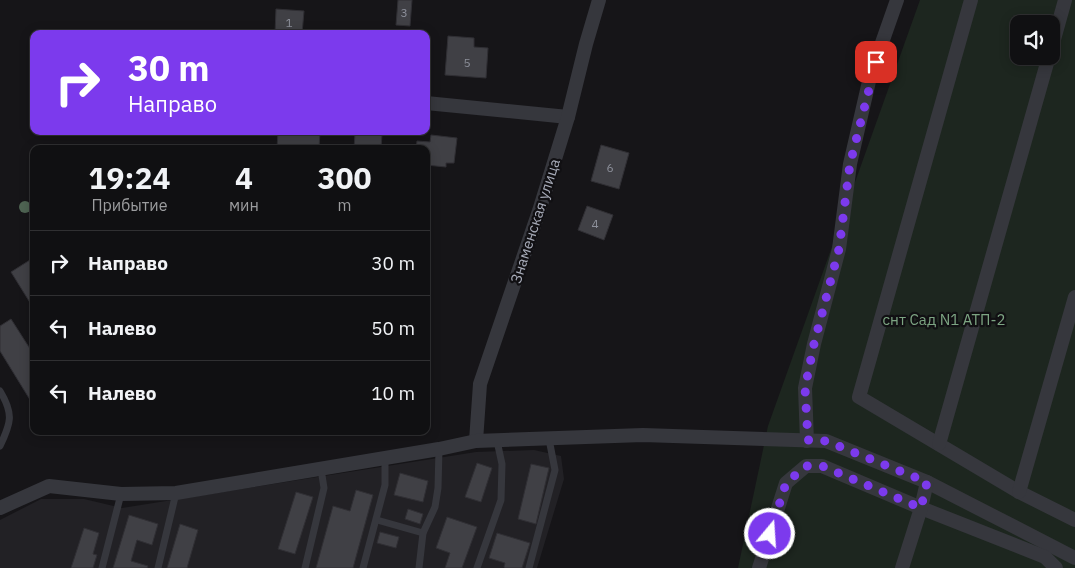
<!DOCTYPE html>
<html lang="ru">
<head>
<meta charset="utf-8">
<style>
	:root { --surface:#101012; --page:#19191b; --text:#f1f3f6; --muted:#9c9d9f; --line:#303032 }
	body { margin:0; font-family:"IBM Plex Sans",sans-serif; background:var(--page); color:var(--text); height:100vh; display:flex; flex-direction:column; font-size:19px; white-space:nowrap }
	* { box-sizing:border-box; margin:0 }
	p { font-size:16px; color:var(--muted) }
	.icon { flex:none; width:28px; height:28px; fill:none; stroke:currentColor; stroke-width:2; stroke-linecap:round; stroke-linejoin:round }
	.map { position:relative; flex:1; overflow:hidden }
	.drawer { position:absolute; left:30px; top:145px; width:400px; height:290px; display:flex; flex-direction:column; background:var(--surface); border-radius:10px; box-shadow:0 2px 12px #0003,0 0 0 1px var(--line) }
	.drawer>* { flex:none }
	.banner { position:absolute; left:30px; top:30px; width:400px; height:105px; border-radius:10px; box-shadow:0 2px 12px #0003,0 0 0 1px var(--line); background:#7c3aed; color:#fff; overflow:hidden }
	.tools { position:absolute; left:1010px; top:15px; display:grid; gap:10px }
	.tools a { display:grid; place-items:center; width:50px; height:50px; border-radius:10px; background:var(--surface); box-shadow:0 2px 12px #0003,0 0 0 1px var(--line); font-size:25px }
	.pin { position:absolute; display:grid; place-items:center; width:42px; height:42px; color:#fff; margin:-21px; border-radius:10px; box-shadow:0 2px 8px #0006 }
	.me { position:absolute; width:55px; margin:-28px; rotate:18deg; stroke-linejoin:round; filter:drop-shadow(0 0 4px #0008) }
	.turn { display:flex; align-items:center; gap:18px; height:105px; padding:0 15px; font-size:22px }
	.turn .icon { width:65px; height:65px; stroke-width:2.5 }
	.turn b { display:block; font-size:35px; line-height:42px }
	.eta { display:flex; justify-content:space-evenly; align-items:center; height:85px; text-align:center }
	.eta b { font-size:30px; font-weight:700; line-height:35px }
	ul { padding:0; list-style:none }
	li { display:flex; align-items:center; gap:15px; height:65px; padding:0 15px; border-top:1px solid var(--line) }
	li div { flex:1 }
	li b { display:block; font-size:19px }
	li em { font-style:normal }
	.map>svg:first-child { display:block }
	.built { fill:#222125 }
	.green { fill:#1d261f; fill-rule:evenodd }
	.building { fill:#404045; stroke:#302f34 }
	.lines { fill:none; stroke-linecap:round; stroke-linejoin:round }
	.lane { stroke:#36373d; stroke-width:7 }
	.street { stroke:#36373d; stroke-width:14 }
	.tree { fill:#4f6453 }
	.route { stroke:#7c3aed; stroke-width:9; stroke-dasharray:0 16.2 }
	.labels { text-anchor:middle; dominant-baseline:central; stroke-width:4.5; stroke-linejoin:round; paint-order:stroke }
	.number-label { font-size:12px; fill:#8d909b }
	.street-label { font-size:15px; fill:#a7abb8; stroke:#111013 }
	.park-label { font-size:15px; fill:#7da583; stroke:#111013 }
</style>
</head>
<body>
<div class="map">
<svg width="1075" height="568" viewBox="0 0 1075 568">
	<rect width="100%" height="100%" fill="#161518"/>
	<path class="built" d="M534,450L561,456L564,479L537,568H0V520L41,499H84L122,508L476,452Z"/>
	<path class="green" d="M920,0H1075V568H738L768,426ZM1019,24H1051V56H1019Z"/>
	<g class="building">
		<path d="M398,0H412L410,26L396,25Z"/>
		<path d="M276,9L304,11L302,34H275Z"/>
		<path d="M448,36L474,38V47L488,48L486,78L445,75Z"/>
		<path d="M278,131H320L319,149H277Z"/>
		<path d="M355,133L382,134L381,149H354Z"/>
		<path d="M431,135L457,138L454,163H446V167L426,165V149H416L417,141L430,142Z"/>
		<path d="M601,145L629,153L619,189L591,181Z"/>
		<path d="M587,206L613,215L604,240L578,230Z"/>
		<path d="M30,260L34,266V309L11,272Z"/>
		<path d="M11,319L34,355V402L32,403L0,351V326Z"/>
		<path d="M477,463L492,468L481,502L465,497Z"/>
		<path d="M531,464L549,468L536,524L518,519Z"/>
		<path d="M400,473L428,481L423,502L394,495Z"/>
		<path d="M356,490L373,495L353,568H316L333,506L350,511Z"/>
		<path d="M296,492L313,497L295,554L278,549Z"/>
		<path d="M408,509L423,514L420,524L405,519Z"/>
		<path d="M129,515L158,524L152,545L137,540L131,561L148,566L147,568H113Z"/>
		<path d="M447,517L477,527L462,568H445L450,553L436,548Z"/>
		<path d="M180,524L198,530L187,568H167Z"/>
		<path d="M84,528L99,533L93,554L97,555L93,568H71Z"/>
		<path d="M380,532L399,537L396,548L377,543Z"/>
		<path d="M497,533L530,543L522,568H505L504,567L505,563L489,558Z"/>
	</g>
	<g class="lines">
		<g class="lane">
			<path d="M0,391C14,414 11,423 0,446"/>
			<path d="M377,520L423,533"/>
			<path d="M102,568L121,494"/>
			<path d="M158,568L176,493"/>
			<path d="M305,568L324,488L321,469"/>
			<path d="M363,568L385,485V458"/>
			<path d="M419,568L423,533L435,507L438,488L439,449"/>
			<path d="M477,568L501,500L502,464L497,441"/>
			<path d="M529,568L555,470L549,439"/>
		</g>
		<g class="street">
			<path d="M971,0L859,397L1019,492L1075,520"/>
			<path d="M1051,50L1065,0"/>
			<path d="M426,103L568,117"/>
			<path d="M476,441L480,384L539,211L568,117L586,44L599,0"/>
			<path d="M807,441L805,388L814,344L839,249L850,164L870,77L897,0"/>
			<path d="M939,444L1049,56"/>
			<path d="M1019,492L1075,297"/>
			<path d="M0,508L49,486L121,494L176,493L439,449L476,441L643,435L826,441L927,482L1075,558"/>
			<path d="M759,568L786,483L806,466H822L921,508L1045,557L1056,568"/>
			<path d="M902,568L921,508L927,482"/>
		</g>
	</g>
	<circle class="tree" cx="25" cy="207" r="6"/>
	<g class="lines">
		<path class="route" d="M770,534L786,483L806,466H822L921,508L927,482L826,441L808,440L805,388L814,344L839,249L850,164L876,62"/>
	</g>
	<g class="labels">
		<g class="number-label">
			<text x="404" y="12">3</text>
			<text x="289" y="22">1</text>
			<text x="467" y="62">5</text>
			<text x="610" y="167">6</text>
			<text x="595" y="223">4</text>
		</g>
		<g class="street-label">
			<text transform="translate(535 221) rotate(-72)">Знаменская улица</text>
		</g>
		<g class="park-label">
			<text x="944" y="319">снт Сад N1 АТП-2</text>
		</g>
	</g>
</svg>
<div class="tools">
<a><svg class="icon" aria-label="sound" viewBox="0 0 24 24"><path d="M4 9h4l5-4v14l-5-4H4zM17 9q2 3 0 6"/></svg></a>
</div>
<div class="pin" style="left:876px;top:62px;background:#d93025"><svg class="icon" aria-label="arrive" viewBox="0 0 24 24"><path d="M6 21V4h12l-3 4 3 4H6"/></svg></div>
<svg class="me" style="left:770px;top:534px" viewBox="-20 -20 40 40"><circle r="17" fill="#7c3aed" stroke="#fff" stroke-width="3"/><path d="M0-11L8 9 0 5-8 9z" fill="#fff"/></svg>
<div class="banner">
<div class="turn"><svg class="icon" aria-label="right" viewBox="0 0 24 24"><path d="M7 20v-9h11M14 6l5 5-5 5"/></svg><div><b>30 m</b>Направо</div></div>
</div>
<section class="drawer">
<div class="eta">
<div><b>19:24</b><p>Прибытие</p></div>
<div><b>4</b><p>мин</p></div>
<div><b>300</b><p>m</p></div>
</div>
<ul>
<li><svg class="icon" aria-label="right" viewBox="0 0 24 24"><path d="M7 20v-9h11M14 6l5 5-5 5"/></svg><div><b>Направо</b></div><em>30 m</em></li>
<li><svg class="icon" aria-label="left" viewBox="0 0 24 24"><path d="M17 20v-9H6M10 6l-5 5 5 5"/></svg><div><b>Налево</b></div><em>50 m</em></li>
<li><svg class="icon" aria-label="left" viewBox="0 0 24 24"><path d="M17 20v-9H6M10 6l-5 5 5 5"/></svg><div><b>Налево</b></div><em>10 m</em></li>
</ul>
</section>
</div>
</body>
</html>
